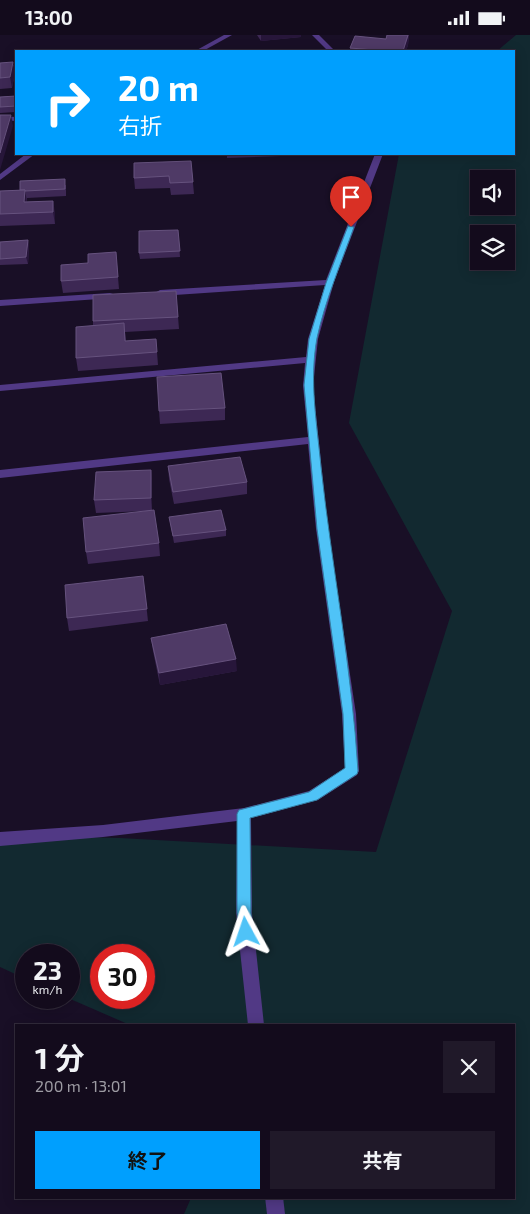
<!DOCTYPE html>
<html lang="ja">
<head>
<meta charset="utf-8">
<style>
	:root { --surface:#130b1c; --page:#201929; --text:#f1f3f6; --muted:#9d9ba3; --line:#322b3b; --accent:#009ffe }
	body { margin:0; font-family:"Exo 2","Noto Sans JP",sans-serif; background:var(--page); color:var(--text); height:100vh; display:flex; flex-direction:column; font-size:19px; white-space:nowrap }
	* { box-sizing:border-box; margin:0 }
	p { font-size:16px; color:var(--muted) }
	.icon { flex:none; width:28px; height:28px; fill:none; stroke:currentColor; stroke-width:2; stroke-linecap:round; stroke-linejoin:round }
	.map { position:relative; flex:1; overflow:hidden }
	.sheet { position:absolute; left:15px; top:989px; width:500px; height:175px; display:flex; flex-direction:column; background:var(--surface); border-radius:0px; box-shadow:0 2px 12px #0003,0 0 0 1px var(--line) }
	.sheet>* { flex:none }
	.hud { position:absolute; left:15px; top:15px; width:500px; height:105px; border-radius:0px; box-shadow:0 2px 12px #0003,0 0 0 1px var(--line); background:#009ffe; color:#fff; overflow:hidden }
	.fabs { position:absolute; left:470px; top:135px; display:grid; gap:10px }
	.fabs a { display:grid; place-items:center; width:45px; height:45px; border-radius:0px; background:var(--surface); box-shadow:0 2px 12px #0003,0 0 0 1px var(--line); font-size:25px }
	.speed { position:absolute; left:15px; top:909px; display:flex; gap:10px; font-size:25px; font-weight:700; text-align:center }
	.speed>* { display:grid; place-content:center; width:65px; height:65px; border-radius:50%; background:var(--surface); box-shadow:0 2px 12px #0003,0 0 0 1px var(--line); line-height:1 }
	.speed small { font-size:12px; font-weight:400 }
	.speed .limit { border:8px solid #d22; background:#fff; color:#111 }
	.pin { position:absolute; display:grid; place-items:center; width:42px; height:42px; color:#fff; margin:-51px -21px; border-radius:50% 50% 50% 0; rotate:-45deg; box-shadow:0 0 5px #0007 }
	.pin .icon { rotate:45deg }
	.me { position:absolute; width:55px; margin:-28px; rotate:355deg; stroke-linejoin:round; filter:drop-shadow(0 0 4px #0008) }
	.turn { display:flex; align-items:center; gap:18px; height:105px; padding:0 20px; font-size:22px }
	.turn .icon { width:65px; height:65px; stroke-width:2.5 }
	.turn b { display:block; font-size:35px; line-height:42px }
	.round { display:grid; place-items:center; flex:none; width:52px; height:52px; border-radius:0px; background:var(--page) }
	.headline { display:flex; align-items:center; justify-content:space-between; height:85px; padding:0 20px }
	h1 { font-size:30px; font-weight:700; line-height:38px }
	.action { display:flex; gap:10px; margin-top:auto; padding:10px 20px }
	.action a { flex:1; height:58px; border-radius:0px; background:var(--accent); color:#111; font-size:20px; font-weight:700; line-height:58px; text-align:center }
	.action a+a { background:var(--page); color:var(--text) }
	.status { display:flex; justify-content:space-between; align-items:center; height:35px; padding:0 25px; background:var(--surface); direction:ltr }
	.status svg { height:14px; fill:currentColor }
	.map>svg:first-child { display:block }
	.green { fill:#122930; fill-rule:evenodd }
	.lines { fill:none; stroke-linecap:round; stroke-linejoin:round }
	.minor { fill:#513985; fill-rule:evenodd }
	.wall { fill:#3d2854 }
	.shaded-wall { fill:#27163a }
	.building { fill:#4f3a66; stroke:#66527e }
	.route { fill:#4fc3f7; stroke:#337fa1 }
</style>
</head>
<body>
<div class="status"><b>13:00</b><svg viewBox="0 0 49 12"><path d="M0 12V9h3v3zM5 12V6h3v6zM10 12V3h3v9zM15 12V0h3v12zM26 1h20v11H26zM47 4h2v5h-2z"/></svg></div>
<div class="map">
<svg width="530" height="1179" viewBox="0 0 530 1179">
	<rect width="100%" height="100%" fill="#190f26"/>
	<path class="green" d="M516,0H530V1179H184L191,1163L514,1162V990H130L68,963L69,920H26V944L0,932V800L120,803L376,817L452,576L349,388L399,119H514V16H497ZM479,144H506V171H479ZM479,199H506V226H479ZM101,920H144V962H101Z"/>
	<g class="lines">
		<g class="minor">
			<path d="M224,0H232L203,16H195Z"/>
			<path d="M312,0H319L335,16H328Z"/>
			<path d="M16,30V34L0,35V31Z"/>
			<path d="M0,81L16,82V86L0,85Z"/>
			<path d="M26,119H35L0,145V139Z"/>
			<path d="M375,119H383L334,247L318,304L313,351L328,494L356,679L359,736L357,740L318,765L251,783L252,878L264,990H248L236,878L237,786L103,802L0,811V797L103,790L244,773L309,756L345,733L342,679L316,494L308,409L0,443V435L308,402L303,351L305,328L0,356V350L306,322L308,304L325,250L160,261L155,258L160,255L326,245Z"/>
			<path d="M110,258L113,259V263L0,271V265Z"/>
			<path d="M265,1162H283L285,1179H267Z"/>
		</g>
	</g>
	<g class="wall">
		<path d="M257,0H301V2L261,6Z"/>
		<path d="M409,0L408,10L406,16H350V13L386,4Z"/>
		<path d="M13,27L15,38L12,53L0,54V28Z"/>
		<path d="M16,61V77L0,78V62Z"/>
		<path d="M227,119H281V121L227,123Z"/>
		<path d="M191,126L194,159L171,160L170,153L135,154L134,143Z"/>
		<path d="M66,150V161L27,163V167L55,177V189L0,191V156L20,155Z"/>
		<path d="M178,195L180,222L140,224L139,218Z"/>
		<path d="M28,205L29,212L28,229L0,230V207Z"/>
		<path d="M116,217L119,254L63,258L61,246L88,228Z"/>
		<path d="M176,256L179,294L125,297L126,306L156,304L158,330L78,336L76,323L93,290V286Z"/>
		<path d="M225,373V385L160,389L159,376Z"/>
		<path d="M168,431L247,447V459L174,469L169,444Z"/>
		<path d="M151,435L152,447V475L159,508L160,521L88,529L86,517L147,476L96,478L94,465Z"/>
		<path d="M169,482L226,495V501L174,508Z"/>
		<path d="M143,541L148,586L69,596L67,583Z"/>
		<path d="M151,603L237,636L160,650L153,616Z"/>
	</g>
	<g class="shaded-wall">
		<path d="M261,0H301V2L261,6Z"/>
		<path d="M409,0L408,10L406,16H403Z"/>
		<path d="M13,27L15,38L12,53L10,42Z"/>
		<path d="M11,80L13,91L0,135V118Z"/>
		<path d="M25,155L27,167L26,179L24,167Z"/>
		<path d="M53,166L55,177V189L53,177Z"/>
		<path d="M28,205L29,212L28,229L26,222Z"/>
		<path d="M151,435L152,447V476L151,463Z"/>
		<path d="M236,624L237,636L160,650L159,638Z"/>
	</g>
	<g class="building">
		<path d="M387,0H408L403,16H387L350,13L355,1L386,4Z"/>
		<path d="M13,27L10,42L0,43V28Z"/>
		<path d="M16,61V71L0,72V62Z"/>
		<path d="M0,80H11L0,118Z"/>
		<path d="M191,126L193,147L170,148L169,141L134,143V128Z"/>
		<path d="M65,144V154L25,156V155H20V146Z"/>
		<path d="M25,155L24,167L53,166V177L0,179V156Z"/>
		<path d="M178,195L180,216L139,218V196Z"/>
		<path d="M28,205L26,222L0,224V207Z"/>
		<path d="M116,217L118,242L61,246V230L88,228V219Z"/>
		<path d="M176,256L178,282L93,286V260Z"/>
		<path d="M124,288L125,306L156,304L157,317L76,323V292Z"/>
		<path d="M221,338L225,373L159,376L157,342Z"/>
		<path d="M240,422L247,447L173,457L168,431Z"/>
		<path d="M151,435V463L94,465L96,437Z"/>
		<path d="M154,475L159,508L86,517L83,483Z"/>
		<path d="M221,475L226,495L173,501L169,482Z"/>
		<path d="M143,541L147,574L67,583L65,550Z"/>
		<path d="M226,589L236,624L159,638L151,603Z"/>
	</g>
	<path class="route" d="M348,191L354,192C341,228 325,266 317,303C309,346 317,389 321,432C332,533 352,634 358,736L357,739L317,765L250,783L251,878L253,897L251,901L246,903L241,901L237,878V779L239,775L309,757L345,733L343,679L317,494L304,350L309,304L326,248Z"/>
</svg>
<div class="fabs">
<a><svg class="icon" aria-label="sound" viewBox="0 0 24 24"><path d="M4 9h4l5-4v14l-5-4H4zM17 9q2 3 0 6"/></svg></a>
<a><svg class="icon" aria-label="layers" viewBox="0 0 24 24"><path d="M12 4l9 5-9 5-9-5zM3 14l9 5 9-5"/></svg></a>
</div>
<div class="speed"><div>23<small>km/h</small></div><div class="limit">30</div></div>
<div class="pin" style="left:351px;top:192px;background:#d93025"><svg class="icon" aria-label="arrive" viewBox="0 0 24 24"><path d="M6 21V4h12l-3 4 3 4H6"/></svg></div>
<svg class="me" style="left:246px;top:897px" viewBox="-20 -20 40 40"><path d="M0-17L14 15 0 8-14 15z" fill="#4fc3f7" stroke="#fff" stroke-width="4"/></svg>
<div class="hud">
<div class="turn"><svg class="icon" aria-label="right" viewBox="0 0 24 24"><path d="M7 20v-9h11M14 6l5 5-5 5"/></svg><div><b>20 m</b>右折</div></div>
</div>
<section class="sheet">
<div class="headline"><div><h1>1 分</h1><p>200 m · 13:01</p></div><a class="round"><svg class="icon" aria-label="close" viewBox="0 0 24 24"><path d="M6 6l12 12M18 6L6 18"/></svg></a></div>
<div class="action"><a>終了</a><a>共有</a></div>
</section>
</div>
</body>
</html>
